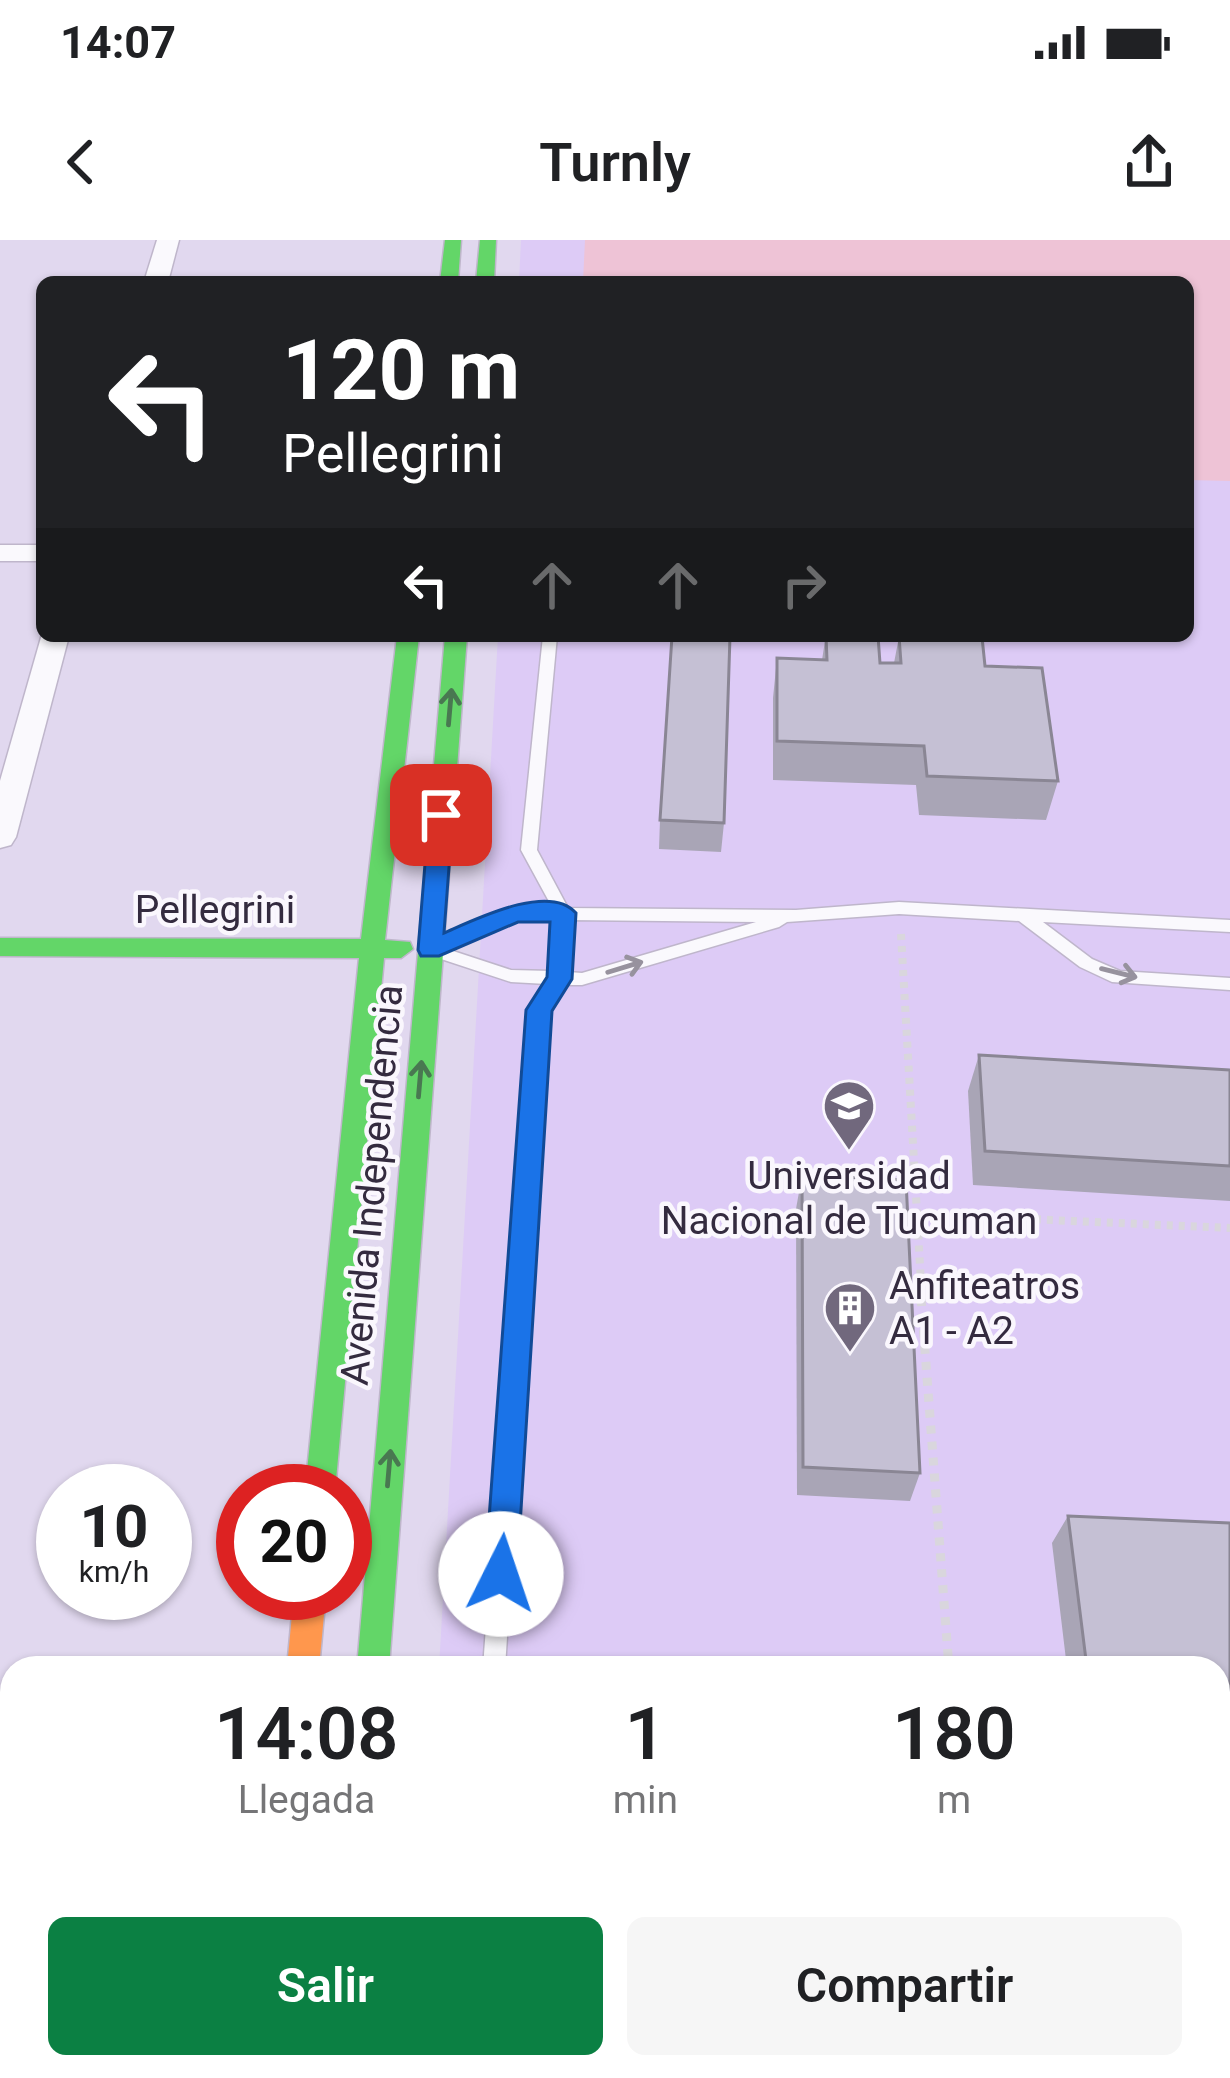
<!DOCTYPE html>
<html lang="es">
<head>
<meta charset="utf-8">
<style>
	:root { --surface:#fff; --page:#f6f6f6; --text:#202124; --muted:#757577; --accent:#0b8043 }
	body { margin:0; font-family:Roboto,sans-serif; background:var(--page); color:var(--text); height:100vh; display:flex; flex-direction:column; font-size:45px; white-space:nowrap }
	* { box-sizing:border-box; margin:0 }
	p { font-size:39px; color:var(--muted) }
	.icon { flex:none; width:66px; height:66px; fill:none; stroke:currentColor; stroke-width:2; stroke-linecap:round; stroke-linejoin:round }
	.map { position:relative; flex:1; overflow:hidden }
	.drawer { position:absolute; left:0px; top:1416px; width:1230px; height:423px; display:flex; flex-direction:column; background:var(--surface); border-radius:36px 36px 0 0; box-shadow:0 3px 9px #0004 }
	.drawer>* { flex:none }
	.hud { position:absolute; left:36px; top:36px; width:1158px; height:366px; border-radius:18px; box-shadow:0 3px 9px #0004; background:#202124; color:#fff; overflow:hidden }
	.speed { position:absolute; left:36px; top:1224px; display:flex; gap:24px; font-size:60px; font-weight:700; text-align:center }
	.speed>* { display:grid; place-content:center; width:156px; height:156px; border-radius:50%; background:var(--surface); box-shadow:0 3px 9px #0004; line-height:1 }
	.speed small { font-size:30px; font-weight:400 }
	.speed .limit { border:18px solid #d22; background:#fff; color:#111 }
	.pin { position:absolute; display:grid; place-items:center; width:102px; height:102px; color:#fff; margin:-51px; border-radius:24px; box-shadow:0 6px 18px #0006 }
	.me { position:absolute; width:132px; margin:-66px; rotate:4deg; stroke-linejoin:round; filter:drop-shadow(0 0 9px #0008) }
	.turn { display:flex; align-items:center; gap:42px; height:252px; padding:0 48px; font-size:54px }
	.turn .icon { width:156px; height:156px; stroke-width:2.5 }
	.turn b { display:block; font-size:84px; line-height:102px }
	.lanes { display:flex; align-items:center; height:114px; padding:0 48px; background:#0003; justify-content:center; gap:60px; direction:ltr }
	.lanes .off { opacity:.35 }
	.eta { display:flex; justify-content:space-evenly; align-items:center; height:204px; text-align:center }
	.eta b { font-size:72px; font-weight:600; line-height:84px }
	.primary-button { display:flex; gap:24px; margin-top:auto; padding:24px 48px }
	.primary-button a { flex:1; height:138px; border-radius:18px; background:var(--accent); color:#fff; font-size:48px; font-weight:600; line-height:138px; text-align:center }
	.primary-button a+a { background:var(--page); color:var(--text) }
	.status { display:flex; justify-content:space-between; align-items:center; height:84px; padding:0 60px; background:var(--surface); direction:ltr }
	.status svg { height:33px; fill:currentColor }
	header { display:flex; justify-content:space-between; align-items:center; height:156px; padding:0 48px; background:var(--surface); font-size:54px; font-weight:600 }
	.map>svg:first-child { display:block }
	.built { fill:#ddcbf6 }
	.green { fill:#eec3d6 }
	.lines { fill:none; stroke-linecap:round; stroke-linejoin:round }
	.lane-casing { stroke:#bfb6cb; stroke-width:3 }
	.street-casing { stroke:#bfb6cb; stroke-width:3 }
	.fast-casing { stroke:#bfb6cb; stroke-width:3 }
	.slow-casing { stroke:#bfb6cb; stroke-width:3 }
	.path-far1 { stroke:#d9d6dd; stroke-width:8; stroke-dasharray:6 6; stroke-linecap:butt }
	.path { stroke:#d9d6dd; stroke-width:9; stroke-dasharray:8 8; stroke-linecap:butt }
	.lane { fill:#faf9fd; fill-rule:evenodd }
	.street { fill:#faf9fd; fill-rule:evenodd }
	.fast { fill:#63d668; fill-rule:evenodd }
	.slow { fill:#ff974d; fill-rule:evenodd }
	.wall { fill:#a9a5b6; fill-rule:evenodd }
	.building { fill:#c5c0d4; stroke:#8a8694; stroke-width:3 }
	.oneway { stroke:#497851 }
	.oneway2 { stroke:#97929e }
	.route { fill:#1a73e8; stroke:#114b97; stroke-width:3 }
	.labels { text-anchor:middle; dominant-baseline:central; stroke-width:9; stroke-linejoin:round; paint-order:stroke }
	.street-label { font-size:39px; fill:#342b3f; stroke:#faf7fd }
	.poi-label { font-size:39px; fill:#342b3f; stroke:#faf7fd }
</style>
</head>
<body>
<div class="status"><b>14:07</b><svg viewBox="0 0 49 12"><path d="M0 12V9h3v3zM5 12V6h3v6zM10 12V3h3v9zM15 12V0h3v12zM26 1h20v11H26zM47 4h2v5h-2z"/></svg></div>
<header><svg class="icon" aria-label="back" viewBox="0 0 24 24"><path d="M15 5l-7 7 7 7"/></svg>Turnly<svg class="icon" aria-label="share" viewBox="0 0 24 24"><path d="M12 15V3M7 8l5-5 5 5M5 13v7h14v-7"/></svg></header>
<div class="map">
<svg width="1230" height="1838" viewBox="0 0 1230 1838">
	<rect width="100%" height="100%" fill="#e1d8ef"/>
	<path class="built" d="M521,0H1230V1838H415V1827H1218V1428H439L498,396H1188V42H519Z"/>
	<path class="green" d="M585,0H1230V241L1188,240V42H583Z"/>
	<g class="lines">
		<g class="lane-casing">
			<g id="lane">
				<path d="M543,396H557L537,610L568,668L796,670L899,662L1230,680V692L1043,682L1092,719L1120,731L1230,738V750L1112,742L1080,727L1019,681L899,674L787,682L779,687L582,745H564L547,770L505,1428H483L531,769L547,744L511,742L429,715L425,708L427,704L515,667H552L521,610ZM517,679H554L551,731L511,730L447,709ZM571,680L756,682L582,733L568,732Z"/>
				<rect x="455" y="1827" width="24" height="11"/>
			</g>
		</g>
		<g class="street-casing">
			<g id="street">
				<path d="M157,0H179L168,42H144Z"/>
				<rect x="0" y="305" width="42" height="16"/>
				<path d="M42,394L69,396L16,597L11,605L0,608V541Z"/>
				<rect x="0" y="1752" width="12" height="48"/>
			</g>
		</g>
		<g class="fast-casing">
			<g id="fast">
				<path d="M445,0H461L458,42H440Z"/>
				<path d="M480,0H496L494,42H476Z"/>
				<path d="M397,396H419L385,700L410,702L413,709L401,718H384L335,1251H305L359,718L0,716V698L361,699Z"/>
				<path d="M445,396H467L389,1428H357Z"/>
			</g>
		</g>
		<g class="slow-casing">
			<g id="slow">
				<path d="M294,1353H326L319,1428H287Z"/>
				<path d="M245,1827H281L280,1838H242Z"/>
				<path d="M323,1827H359V1838H321Z"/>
			</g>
		</g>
		<g class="path-far1">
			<path d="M901,694L922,1061"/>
			<path d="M915,974L1230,988"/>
		</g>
		<g class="path">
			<path d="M921,1058L949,1428"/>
			<path d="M979,1827L980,1838"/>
		</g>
		<use href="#lane" class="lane"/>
		<use href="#street" class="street"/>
		<use href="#fast" class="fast"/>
		<use href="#slow" class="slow"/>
	</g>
	<g class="wall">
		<path d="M813,396H946L985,426L1058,541L1046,580L919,575L916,545L773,540V458L777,418L822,420L825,401H814ZM878,402H898L894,423H880Z"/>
		<path d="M660,580L724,583L721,612L659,609Z"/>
		<path d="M979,815L1230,830V961L973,945L968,851Z"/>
		<path d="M802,935L920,1233L910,1261L797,1255L796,969Z"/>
		<path d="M1068,1276L1230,1283V1642L1218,1641V1428H1067L1052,1303Z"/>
		<path d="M610,1827L609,1838L520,1832L518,1829Z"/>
	</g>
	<g class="building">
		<path d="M672,396H730L724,583L660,580Z"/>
		<path d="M826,396H878L880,423H901L899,396L982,397L985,426L1042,428L1058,541L927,536L924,506L777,501V418L827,420Z"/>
		<path d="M979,815L1230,830V926L985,911Z"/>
		<path d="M802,935L906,940L920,1233L803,1227Z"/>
		<path d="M1068,1276L1230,1283V1624H1218V1428H1087Z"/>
		<path d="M518,1827H609V1834L518,1829Z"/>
	</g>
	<defs><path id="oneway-shaft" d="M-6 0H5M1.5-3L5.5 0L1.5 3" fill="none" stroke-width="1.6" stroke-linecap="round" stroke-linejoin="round" transform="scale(3)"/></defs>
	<g class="oneway">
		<use href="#oneway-shaft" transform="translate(450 467) rotate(-85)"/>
		<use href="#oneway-shaft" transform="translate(420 839) rotate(-85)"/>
		<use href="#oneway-shaft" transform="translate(389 1228) rotate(-85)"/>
	</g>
	<g class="oneway2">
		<use href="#oneway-shaft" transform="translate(625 727) rotate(-17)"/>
		<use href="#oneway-shaft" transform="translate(1119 733) rotate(14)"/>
	</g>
	<path class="route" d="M441,567L453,575L444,693C474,680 549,642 576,673L572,739L552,771L517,1334L512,1345L501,1349L489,1345L485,1334L526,770L547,737L550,682H518L439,716H421L418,710L429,575Z"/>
	<defs>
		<g id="university-pin" transform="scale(2.7)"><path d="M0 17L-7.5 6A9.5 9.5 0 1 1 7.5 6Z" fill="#71687d" stroke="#faf7fd"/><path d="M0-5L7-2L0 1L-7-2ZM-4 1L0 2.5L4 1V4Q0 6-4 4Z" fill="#fff"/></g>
		<g id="building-pin" transform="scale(2.7)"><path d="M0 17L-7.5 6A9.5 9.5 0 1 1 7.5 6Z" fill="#71687d" stroke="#faf7fd"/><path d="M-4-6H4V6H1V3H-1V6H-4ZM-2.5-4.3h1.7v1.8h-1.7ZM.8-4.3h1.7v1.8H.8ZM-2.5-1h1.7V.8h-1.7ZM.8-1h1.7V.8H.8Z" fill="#fff"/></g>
	</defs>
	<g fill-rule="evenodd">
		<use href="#university-pin" x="849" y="866"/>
		<use href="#building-pin" x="850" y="1068"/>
	</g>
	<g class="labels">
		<g class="street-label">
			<text x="215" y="670">Pellegrini</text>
			<text transform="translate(372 945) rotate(-85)">Avenida Independencia</text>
		</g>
		<g class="poi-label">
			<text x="849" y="936">Universidad<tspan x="849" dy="45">Nacional de Tucuman</tspan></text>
			<text x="889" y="1046" text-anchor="start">Anfiteatros<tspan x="889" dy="45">A1 - A2</tspan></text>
		</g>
	</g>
</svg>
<div class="speed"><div>10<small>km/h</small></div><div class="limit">20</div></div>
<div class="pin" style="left:441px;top:575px;background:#d93025"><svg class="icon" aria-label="arrive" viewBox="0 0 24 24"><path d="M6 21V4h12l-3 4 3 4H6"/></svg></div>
<svg class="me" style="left:501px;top:1334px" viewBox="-20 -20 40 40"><circle r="19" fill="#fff"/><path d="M0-13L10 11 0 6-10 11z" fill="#1a73e8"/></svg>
<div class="hud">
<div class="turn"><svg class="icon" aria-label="left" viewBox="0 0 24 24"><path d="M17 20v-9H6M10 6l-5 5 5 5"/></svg><div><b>120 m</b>Pellegrini</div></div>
<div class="lanes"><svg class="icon" aria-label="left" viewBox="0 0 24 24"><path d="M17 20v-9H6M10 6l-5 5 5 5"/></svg><svg class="icon off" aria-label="ahead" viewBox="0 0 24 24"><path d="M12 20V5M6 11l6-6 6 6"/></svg><svg class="icon off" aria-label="ahead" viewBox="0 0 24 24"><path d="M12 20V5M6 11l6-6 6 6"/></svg><svg class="icon off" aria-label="right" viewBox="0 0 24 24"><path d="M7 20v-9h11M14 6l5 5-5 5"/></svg></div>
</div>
<section class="drawer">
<div class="eta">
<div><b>14:08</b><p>Llegada</p></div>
<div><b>1</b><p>min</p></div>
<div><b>180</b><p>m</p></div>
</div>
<div class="primary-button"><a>Salir</a><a>Compartir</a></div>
</section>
</div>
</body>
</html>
